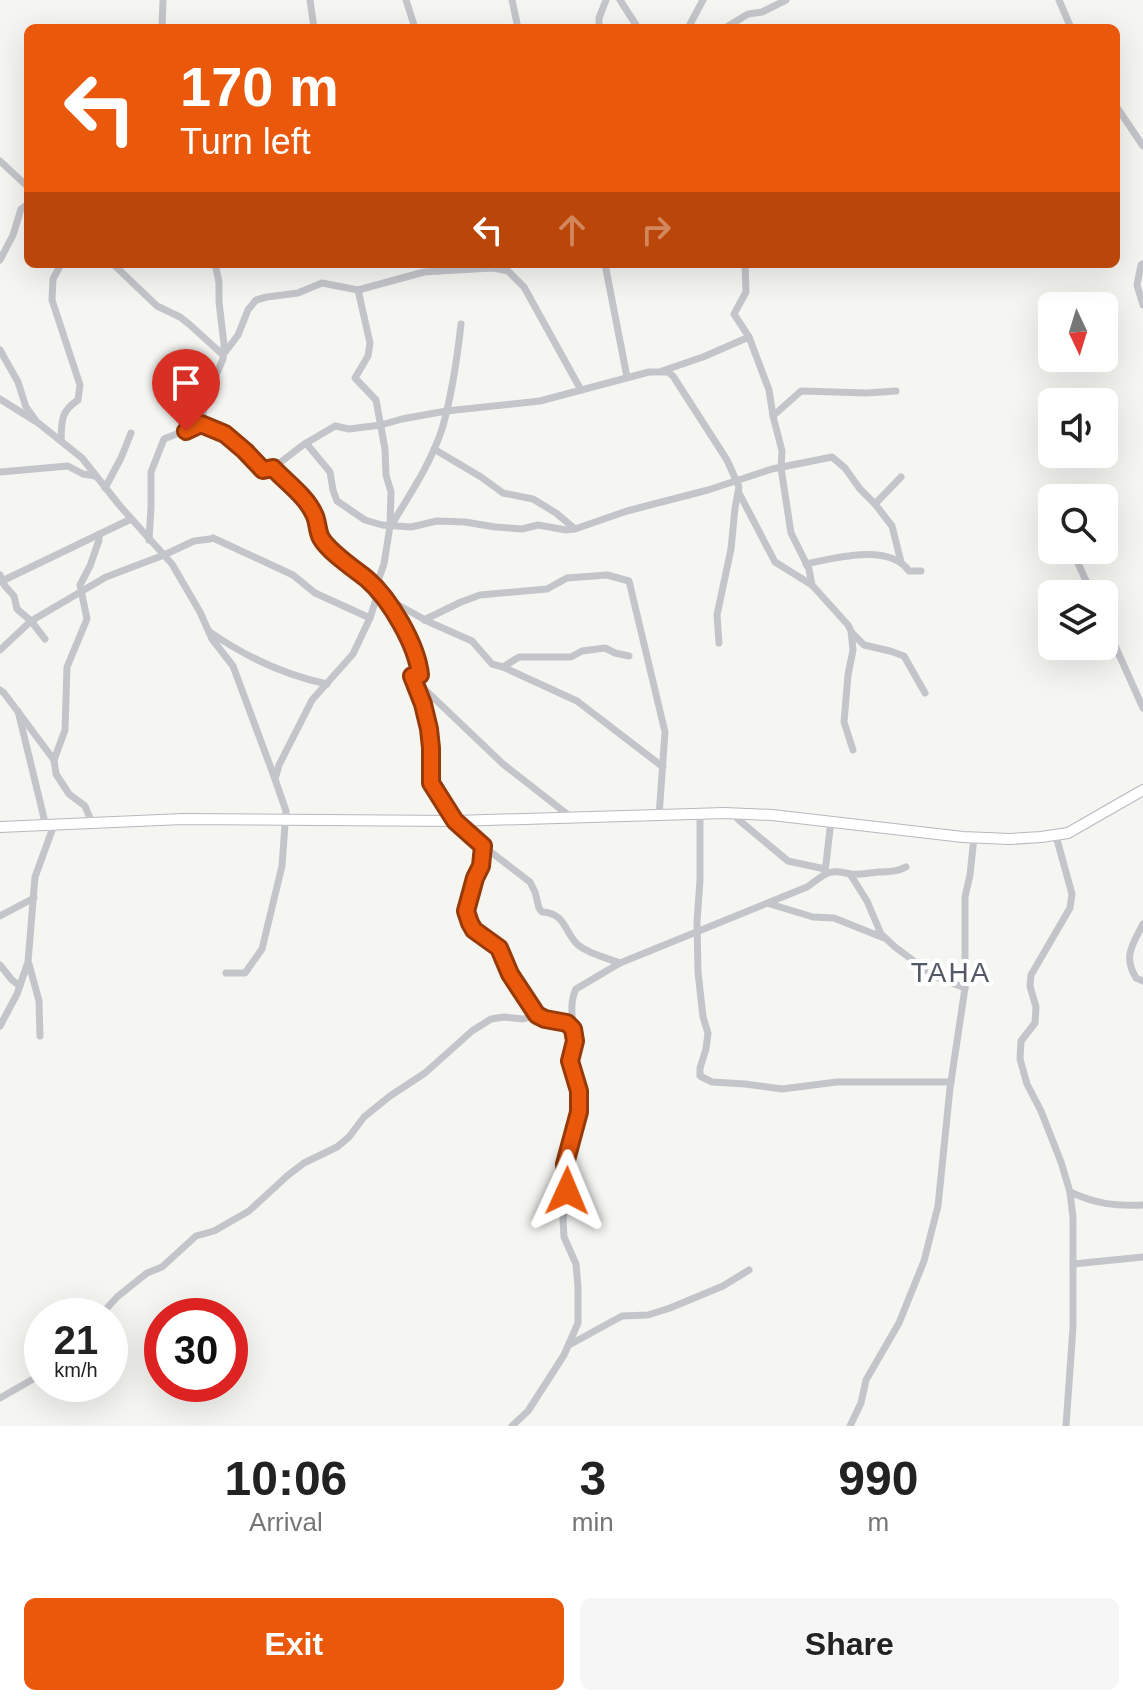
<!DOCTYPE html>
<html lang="en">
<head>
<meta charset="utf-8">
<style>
	:root { --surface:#fff; --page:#f6f6f6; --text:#222; --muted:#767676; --accent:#ea580c }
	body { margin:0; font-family:Helvetica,sans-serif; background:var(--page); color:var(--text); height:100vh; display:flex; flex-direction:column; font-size:30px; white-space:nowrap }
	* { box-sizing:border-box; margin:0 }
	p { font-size:26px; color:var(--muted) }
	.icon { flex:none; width:44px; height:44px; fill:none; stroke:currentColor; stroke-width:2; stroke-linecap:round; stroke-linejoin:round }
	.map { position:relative; height:1426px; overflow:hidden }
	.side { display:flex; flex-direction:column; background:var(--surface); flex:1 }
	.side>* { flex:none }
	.hud { position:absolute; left:24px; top:24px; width:1096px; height:244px; border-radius:12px; box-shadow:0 8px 32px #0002; background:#ea580c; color:#fff; overflow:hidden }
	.needle { width:52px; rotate:176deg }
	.fabs { position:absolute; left:1038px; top:292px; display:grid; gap:16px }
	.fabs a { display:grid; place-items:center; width:80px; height:80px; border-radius:12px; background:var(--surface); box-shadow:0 8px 32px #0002; font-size:40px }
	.speed { position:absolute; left:24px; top:1298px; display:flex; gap:16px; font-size:40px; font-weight:700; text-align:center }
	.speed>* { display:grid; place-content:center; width:104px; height:104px; border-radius:50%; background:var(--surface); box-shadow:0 8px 32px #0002; line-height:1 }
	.speed small { font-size:20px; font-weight:400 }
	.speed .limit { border:12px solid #d22; background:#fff; color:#111 }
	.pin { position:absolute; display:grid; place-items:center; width:68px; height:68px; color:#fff; margin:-82px -34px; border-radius:50% 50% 50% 0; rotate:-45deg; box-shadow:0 0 8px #0007 }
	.pin .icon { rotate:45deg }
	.me { position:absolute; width:88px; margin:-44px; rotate:1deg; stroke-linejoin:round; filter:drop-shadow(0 0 6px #0008) }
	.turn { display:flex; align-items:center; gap:28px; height:168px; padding:0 24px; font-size:36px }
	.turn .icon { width:104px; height:104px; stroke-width:2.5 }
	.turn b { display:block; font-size:56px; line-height:68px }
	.lanes { display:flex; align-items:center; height:76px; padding:0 24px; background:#0003; justify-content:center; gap:40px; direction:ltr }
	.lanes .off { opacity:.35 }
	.eta { display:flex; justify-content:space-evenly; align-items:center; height:136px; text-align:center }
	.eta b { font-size:48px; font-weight:700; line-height:56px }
	.button { display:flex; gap:16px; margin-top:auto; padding:16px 24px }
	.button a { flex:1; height:92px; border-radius:12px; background:var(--accent); color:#fff; font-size:32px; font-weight:700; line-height:92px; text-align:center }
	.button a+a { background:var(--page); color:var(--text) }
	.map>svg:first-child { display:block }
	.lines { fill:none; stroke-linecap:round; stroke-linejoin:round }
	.secondary-casing { stroke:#b6b8be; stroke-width:12 }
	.street { stroke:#c4c5ca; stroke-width:7 }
	.secondary { stroke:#fff; stroke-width:10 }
	.route-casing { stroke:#983908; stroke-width:20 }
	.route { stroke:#ea580c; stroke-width:14 }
	.labels { text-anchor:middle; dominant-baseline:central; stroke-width:8; stroke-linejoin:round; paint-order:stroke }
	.quarter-label { font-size:28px; letter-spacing:2px; fill:#545967; stroke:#fff }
</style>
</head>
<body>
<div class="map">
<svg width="1143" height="1426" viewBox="0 0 1143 1426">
	<rect width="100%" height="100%" fill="#f5f6f2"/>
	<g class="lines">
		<g class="secondary-casing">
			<path id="secondary" d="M0,827L183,819L455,821L725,813L772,815L963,837L1010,839L1041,837L1068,833L1143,790"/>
		</g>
		<g class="street">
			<path d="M310,0L314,28"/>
			<path d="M406,0L415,28"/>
			<path d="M512,0L518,28"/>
			<path d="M620,0L638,28"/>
			<path d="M1059,0L1071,28"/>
			<path d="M162,28L163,0"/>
			<path d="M599,28V18L606,0"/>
			<path d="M688,28L703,0"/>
			<path d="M725,28L748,14L762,12L786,0"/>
			<path d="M1116,106L1143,146"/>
			<path d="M0,161L28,187"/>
			<path d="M0,260L13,235L21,209L28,204"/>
			<path d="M61,264L53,279L52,300L80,385L78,400C60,412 62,421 61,441"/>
			<path d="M113,264L157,306L180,317L189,324L223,355L238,335L248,310L256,300L267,297L298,293L322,283L358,290"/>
			<path d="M437,264L439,271L424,272L358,290L370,343L368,356L355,378L376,400L385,449L386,475L391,492L390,526L384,564L379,578V590L409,637L419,663L420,675L412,676C421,699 431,723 431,748C432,760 428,773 432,785C440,808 465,830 483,846L481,866L475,878L466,911L470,923L474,930L499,948L510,974L537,1015L545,1019L567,1023L573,1029L575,1041L570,1061L579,1091V1112L565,1164L567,1191L563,1220L564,1237L576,1264L578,1287V1323L564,1355L528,1411L512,1426"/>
			<path d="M605,264L627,377"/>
			<path d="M745,264L746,292L734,314L749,337L769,390L773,416L782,451L781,468L791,533L809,569L812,585"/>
			<path d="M1143,264L1141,265L1137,285L1143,305"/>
			<path d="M439,271L493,268L508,271L524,287L581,390"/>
			<path d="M0,350L18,382L26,407L37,422L82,458L120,506L172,564L200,612L212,639L233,666L275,779"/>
			<path d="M662,371L703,357L749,337"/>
			<path d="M0,399L35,421"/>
			<path d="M773,416L801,391L867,393L896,391"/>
			<path d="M201,424L225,434L245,451L263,470L273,468L303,445L335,426L349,429L381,425L402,419L446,411L540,401L649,372H668L673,376L727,460L739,487L735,508L731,549L717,615L719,643"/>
			<path d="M306,443L330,472L333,490L337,501L365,520L382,525L411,527L437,521L465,522L495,527L522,529L538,525L566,530L574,529"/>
			<path d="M434,449L481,477L503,493L533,499L556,513L575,529L627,511L708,490L772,469L832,457L845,468L860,489L875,504L892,526L901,562"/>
			<path d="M273,468L308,503L315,516L320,537L331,549L391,601L429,622L472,641L492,664L503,667L577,701L663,767"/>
			<path d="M0,472L68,466L83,474L95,476"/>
			<path d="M105,488L121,458L131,433"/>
			<path d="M739,493L775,562L812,585L848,625L851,631L853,650L848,675L844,722L853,750"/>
			<path d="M875,504L901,477"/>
			<path d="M392,524C410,494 431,463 442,429C452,395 457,360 461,324"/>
			<path d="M213,538L293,575L315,593L370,618"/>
			<path d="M149,540L151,507V472L164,439L201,424L206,398L223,359L224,344L219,302V282L215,264"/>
			<path d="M1072,550L1092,594"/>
			<path d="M806,564C835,558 889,543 909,571H921"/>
			<path d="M0,575L5,586L14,596L17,609L31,621L45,639"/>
			<path d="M0,582L131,519"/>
			<path d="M424,620L461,602L480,595L547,589L567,578L607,575L629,581L665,732L659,816"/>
			<path d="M1104,621L1143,708"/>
			<path d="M210,632C246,657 284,675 327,684"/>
			<path d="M852,633L864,645L890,651L904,656L925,693"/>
			<path d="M0,650L31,621L106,577L164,555L194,541L210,539"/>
			<path d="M503,667L519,657H571L582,651L605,648L615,653L629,656"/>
			<path d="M416,681L503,764L572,818"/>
			<path d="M0,690L4,693L54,760"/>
			<path d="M18,711L44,818L42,825"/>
			<path d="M700,814V880L697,922L698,972L703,1017L708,1033L706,1049L700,1068V1076L712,1082L745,1084L782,1089L837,1082H951"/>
			<path d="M733,814L740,821L788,861L825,869"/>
			<path d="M92,823L85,806L69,794L56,774L54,760L65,730L67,667L87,619L80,585L90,566L99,540V534"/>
			<path d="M1056,836L1072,894L1070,908L1031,975L1030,986L1036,1007L1035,1023L1021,1041L1020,1059L1027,1084L1041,1111L1061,1162L1070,1192L1073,1218V1327L1066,1426"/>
			<path d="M483,846L530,882L535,892L539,908L542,912C566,913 564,932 578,945C589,954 607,958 620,963"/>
			<path d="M825,872L831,821"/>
			<path d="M850,874C860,875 868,873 878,872C891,871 892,873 906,867"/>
			<path d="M770,904L813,917L834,918L884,938"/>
			<path d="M0,916L34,898"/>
			<path d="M1143,924C1132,945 1123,957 1136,978L1143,981"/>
			<path d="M29,964L39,1001L40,1036"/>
			<path d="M0,965L12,980L20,986"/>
			<path d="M226,973H245L262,949L282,866L286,811L275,779L279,765L312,700L353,654L370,618L379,590"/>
			<path d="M0,1026L17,994L28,962L35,877L54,825"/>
			<path d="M573,1028C572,1015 570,1001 576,989L620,963L807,887C825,874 828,868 850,874L867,901L881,934L895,947L934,976L965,988"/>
			<path d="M1070,1192C1097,1204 1113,1206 1143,1205"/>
			<path d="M1073,1264L1143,1257"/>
			<path d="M100,1316L117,1297L147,1273L162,1267L196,1236L214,1231L249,1211L287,1176L304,1163L337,1147L349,1137L364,1117L390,1096L425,1073L472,1031L491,1019L504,1017L523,1019L537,1015"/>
			<path d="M569,1345L622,1316L648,1315L670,1308L723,1286L749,1270"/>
			<path d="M0,1398L42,1374"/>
			<path d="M850,1426L861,1403L866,1380L899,1323L924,1261L938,1206L950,1088L965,988V897L970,875L974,837"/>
		</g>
		<use href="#secondary" class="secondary"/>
	</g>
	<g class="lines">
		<g class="route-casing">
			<path id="route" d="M186,431L201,424L225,434L245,451L263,470L273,468C286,482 306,496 314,514C318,521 317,531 321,538C329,552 353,568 367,579C390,599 417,645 420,675L412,676L423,704L429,729L431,748V783L455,821L483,846L481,866L475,878L466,911L470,923L474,930L499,948L510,974L537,1015L545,1019L567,1023L573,1029L575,1041L570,1061L579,1091V1112L565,1164L567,1191"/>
		</g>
		<use href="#route" class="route"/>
	</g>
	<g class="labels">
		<g class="quarter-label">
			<text x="951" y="972">TAHA</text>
		</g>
	</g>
</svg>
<div class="fabs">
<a><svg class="needle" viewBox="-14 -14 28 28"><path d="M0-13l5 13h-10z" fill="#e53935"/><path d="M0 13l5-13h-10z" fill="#767676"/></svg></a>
<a><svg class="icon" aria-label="sound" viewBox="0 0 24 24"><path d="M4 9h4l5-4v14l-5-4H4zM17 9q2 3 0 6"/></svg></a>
<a><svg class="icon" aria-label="search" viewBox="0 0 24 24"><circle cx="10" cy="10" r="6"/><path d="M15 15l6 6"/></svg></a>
<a><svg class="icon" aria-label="layers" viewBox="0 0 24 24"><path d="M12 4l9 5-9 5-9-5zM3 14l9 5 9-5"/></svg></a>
</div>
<div class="speed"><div>21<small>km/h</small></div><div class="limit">30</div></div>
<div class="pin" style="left:186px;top:431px;background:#d93025"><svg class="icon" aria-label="arrive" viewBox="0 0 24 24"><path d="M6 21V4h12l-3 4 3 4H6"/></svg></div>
<svg class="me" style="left:567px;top:1191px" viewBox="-20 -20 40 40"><path d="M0-17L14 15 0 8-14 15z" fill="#ea580c" stroke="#fff" stroke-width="4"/></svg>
<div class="hud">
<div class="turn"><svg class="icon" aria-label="left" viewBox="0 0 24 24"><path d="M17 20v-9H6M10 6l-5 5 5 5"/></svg><div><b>170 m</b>Turn left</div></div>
<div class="lanes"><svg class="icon" aria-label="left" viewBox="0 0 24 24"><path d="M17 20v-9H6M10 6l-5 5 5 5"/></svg><svg class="icon off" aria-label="ahead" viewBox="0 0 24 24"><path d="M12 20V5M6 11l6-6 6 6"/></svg><svg class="icon off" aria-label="right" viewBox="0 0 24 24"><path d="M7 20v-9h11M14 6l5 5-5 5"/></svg></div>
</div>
</div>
<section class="side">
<div class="eta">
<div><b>10:06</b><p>Arrival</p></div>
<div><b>3</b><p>min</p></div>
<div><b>990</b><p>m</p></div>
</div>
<div class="button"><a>Exit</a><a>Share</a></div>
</section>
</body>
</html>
